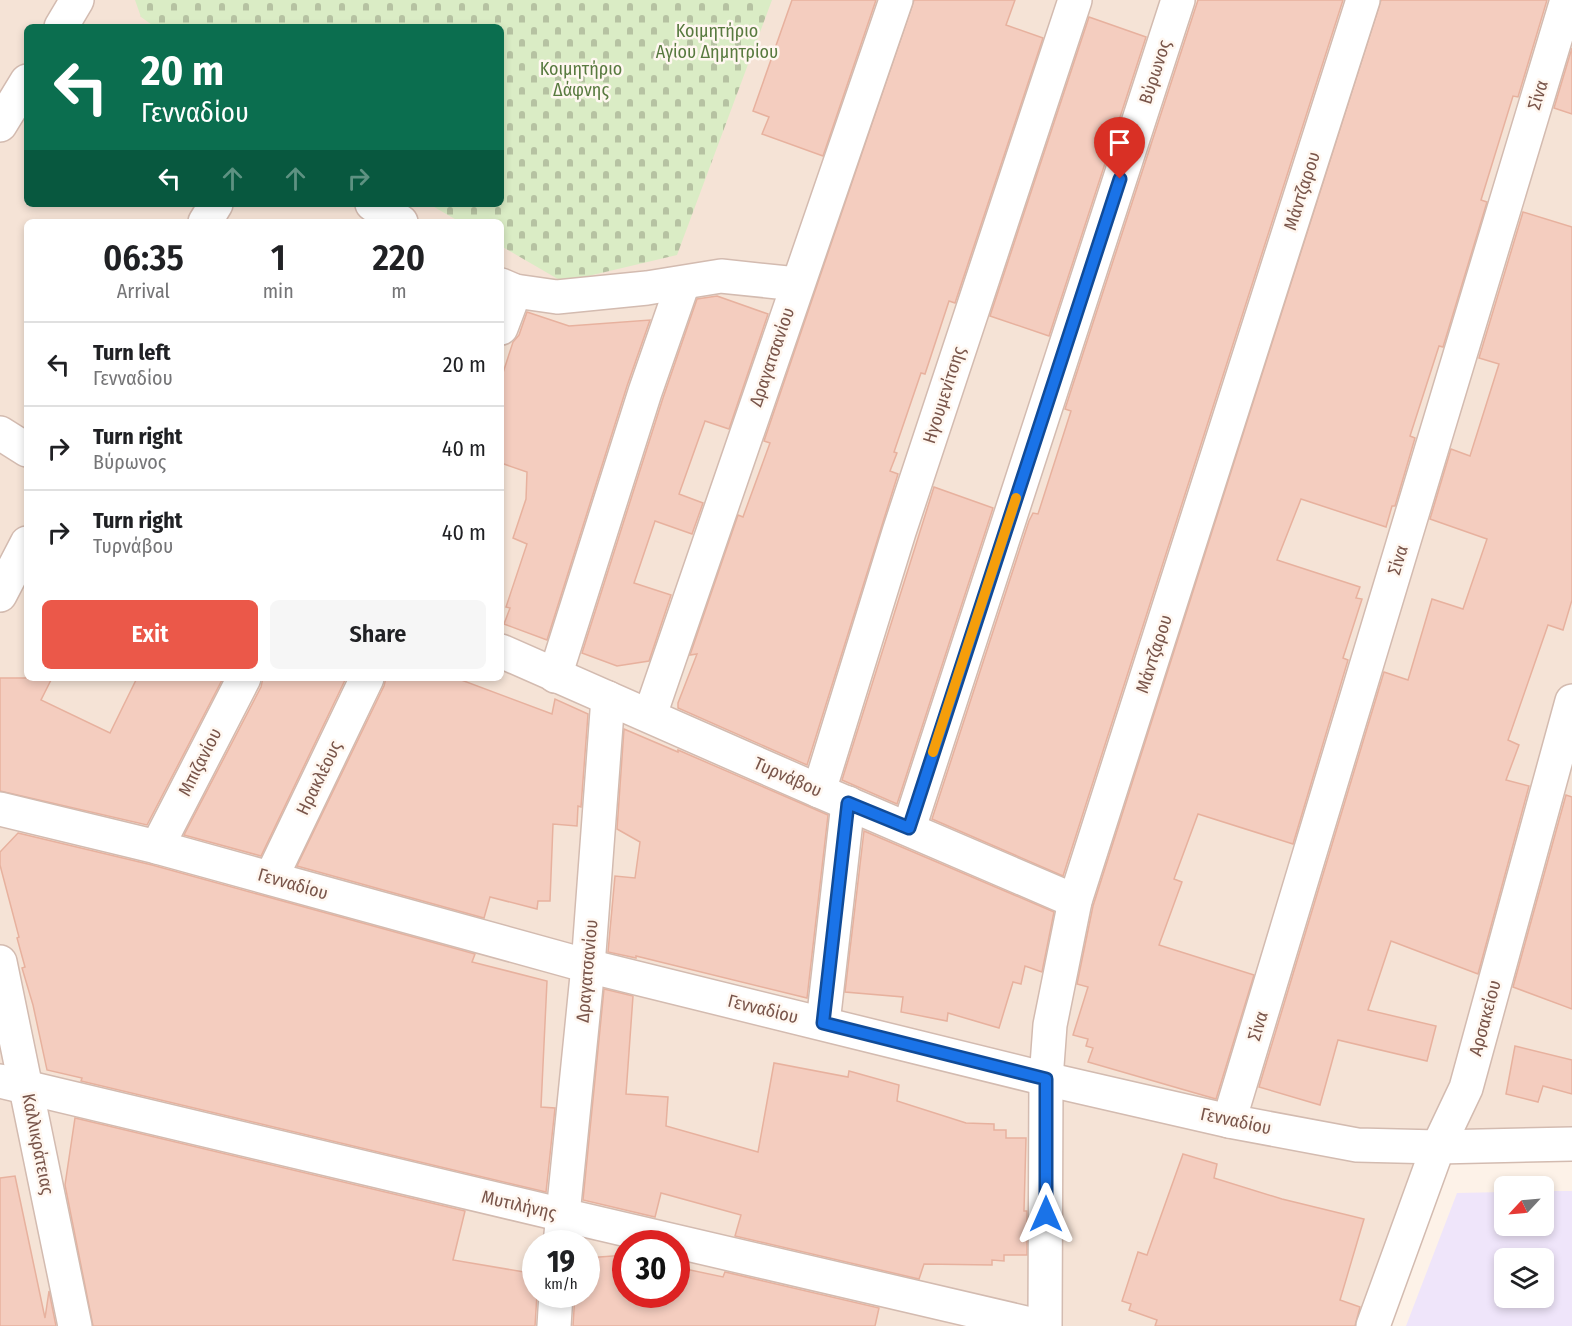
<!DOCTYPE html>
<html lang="en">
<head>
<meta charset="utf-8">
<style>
	:root { --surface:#fff; --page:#f6f6f6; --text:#202124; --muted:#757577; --line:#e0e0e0; --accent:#eb5849 }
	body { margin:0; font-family:"Fira Sans Condensed",sans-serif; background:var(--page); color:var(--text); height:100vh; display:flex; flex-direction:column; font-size:22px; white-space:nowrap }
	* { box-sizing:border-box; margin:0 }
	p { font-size:20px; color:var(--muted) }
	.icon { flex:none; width:33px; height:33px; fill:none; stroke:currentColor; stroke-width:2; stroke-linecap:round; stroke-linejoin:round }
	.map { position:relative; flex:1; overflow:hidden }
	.details { position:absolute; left:24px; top:219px; width:480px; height:462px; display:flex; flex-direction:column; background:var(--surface); border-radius:9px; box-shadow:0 3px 9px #0003 }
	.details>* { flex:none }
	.hud { position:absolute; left:24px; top:24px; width:480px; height:183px; border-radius:9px; box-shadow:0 3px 9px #0003; background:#0b6e4f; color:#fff; overflow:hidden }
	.needle { width:39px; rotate:244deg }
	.tools { position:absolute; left:1494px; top:1176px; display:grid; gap:12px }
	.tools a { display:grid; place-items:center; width:60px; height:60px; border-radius:9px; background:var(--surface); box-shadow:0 3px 9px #0003; font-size:30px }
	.speed { position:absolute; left:522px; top:1230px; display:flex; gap:12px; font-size:30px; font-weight:700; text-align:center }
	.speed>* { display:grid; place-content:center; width:78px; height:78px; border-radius:50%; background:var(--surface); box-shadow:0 3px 9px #0003; line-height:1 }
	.speed small { font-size:15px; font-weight:400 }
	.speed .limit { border:9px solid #d22; background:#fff; color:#111 }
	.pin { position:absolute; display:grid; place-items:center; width:51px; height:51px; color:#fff; margin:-62px -26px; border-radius:50% 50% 50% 0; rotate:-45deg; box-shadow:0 0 6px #0007 }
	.pin .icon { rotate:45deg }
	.me { position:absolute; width:66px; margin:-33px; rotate:0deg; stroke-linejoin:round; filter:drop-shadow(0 0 4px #0008) }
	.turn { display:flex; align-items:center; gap:21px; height:126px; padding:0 18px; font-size:27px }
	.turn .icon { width:78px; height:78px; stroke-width:2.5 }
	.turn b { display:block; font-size:42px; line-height:51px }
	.lanes { display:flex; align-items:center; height:57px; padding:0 18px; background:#0003; justify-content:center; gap:30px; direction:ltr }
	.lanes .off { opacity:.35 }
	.eta { display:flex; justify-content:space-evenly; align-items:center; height:102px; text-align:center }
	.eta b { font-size:36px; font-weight:600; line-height:42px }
	.primary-button { display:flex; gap:12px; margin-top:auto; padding:12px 18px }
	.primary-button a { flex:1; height:69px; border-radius:9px; background:var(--accent); color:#fff; font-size:24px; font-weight:600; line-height:69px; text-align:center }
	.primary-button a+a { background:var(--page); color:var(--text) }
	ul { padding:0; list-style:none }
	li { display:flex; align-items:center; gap:18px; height:84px; padding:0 18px; border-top:2px solid var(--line) }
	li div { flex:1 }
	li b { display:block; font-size:22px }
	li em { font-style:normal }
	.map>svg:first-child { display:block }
	.residential { fill:#f5e3d6; fill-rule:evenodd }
	.education { fill:#efe5fa; fill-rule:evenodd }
	.cemetery { fill:url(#cemetery-stones) }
	.building { fill:#f4cdbf; stroke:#e7b19e; stroke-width:1.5 }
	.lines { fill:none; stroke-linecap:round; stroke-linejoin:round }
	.minor-casing { stroke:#d3bbb0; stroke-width:36 }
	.minor { stroke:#fff; stroke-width:33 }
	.route-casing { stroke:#114b97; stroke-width:15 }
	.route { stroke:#1a73e8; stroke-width:10 }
	.slow { stroke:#f59e0b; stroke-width:10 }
	.labels { text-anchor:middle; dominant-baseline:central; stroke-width:5; stroke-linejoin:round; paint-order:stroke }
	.park-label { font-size:18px; fill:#587a3f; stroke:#fff7f0 }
	.street-label { font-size:18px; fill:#79554a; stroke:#fff7f0 }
</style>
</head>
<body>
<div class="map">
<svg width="1572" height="1326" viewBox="0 0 1572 1326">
	<defs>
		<pattern id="cemetery-stones" width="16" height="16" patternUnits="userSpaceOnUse" patternTransform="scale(1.5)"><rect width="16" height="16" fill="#daecc5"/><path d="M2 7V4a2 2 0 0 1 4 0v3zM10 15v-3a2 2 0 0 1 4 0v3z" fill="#b6c2a2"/></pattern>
	</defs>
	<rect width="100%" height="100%" fill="#fdf2e8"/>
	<path class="residential" d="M0,0H1572V1130L1435,1132L1361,1326H0ZM27,27H501V204H27ZM27,222H501V678H27ZM536,1244H586V1294H536ZM626,1244H676V1294H626Z"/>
	<path class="education" d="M1544,1191H1572V1326H1406L1457,1193L1504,1192V1226H1544ZM1504,1258H1544V1298H1504Z"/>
	<path class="cemetery" d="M135,0H772L677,255L563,282L501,246V222H460L429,204H501V27H155L141,17Z"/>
	<g class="building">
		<path d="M792,0H876L823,156L762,134L769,117L753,111Z"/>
		<path d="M914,0H1015L1006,25L1043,38L955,303L949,301L925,374L921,373L894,452L897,453L890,471L898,474L807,765L678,708V703L697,654L690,655L738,515L743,517L770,443L764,441Z"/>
		<path d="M1198,0H1343L1063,876L932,819L1029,521L1033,513L1038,514L1071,411L1065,409Z"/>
		<path d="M1381,0H1547L1518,97L1513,96L1481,200L1487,202L1443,347L1439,346L1410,436L1415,438L1395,506H1392L1386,527L1301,499L1277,560L1360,587L1356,598L1362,599L1343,658L1348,660L1293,844L1198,814L1174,879L1182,882L1159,945L1254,975L1216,1099L1088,1062L1093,1048L1086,1046L1088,1039L1073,1035L1088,987L1077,984L1093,906Z"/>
		<path d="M1089,17L1146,37L1049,336L990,316Z"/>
		<path d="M1572,48V114L1554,108Z"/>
		<path d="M1523,212L1572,227V600L1563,630L1548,625L1508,740L1519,745L1506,780L1529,786L1478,974L1391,941L1368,1010L1436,1026L1427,1061L1338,1040L1320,1105L1259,1087L1384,672L1408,680L1432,599L1463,609L1487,539L1430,519L1451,449L1470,456L1499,364L1479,358Z"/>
		<path d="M717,296L768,314L729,429L705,421L679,494L703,503L692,534L655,521L634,583L671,595L649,661L617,666L582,653L663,398L697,299Z"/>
		<path d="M527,312L569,326L650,320L627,386L547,640L504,624L510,608L506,607L527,544L513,538L526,499L527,472L501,463V379L513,342L519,335Z"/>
		<path d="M934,487L993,508L897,804L842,780Z"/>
		<path d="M0,678H52L41,700L110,733L137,678H223L147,825L0,791Z"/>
		<path d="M263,678H346L261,856L184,835L261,687Z"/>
		<path d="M386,678H456L552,714L555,699L588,714L581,807L578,806L577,826L553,824L550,901H538L537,909L490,897L484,918L297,866L384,686Z"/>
		<path d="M624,729L678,752V750L828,815L807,998L636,956V958L608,952L615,876L635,878L640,842L617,829Z"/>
		<path d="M1566,795L1572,797V1009L1513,987Z"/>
		<path d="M864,831L1054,912L1042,972L1025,966L1021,984L1013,982L999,1028L948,1013L947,1021L901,1012L903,997L845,992Z"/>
		<path d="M18,833L152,865L475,954L472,962L547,981L541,1107L555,1108L546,1192L81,1081L82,1078L47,1070L33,1005L22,968L25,967L17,938L19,937L0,865V852Z"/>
		<path d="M604,989L633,996L626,1094L668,1097L666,1126L758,1152L774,1063L848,1077L849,1071L899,1085L897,1101L966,1123L994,1124V1130H1006V1138H1026L1024,1211H1027V1255H1004V1261L992,1260V1265L924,1264L919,1279L735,1236L741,1215L661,1193L655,1217L583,1200Z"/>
		<path d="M1515,1046L1572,1060V1094L1543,1086L1538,1102L1506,1094Z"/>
		<path d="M75,1118L465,1211L453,1260L536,1274V1294H537L535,1326H93L65,1185Z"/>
		<path d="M1183,1154L1217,1164L1214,1178L1282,1199L1364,1219L1340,1300L1360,1307L1355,1326H1155L1157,1320L1129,1310L1131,1304L1122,1301L1138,1252L1147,1255Z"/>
		<path d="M15,1176L45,1318L49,1291L56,1326H0V1178Z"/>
		<path d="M626,1255V1294H676V1267L723,1277L725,1272L879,1308L875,1326H573L575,1294H586V1258Z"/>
	</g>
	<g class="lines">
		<g class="minor-casing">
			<g id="minor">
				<path d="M61,27L77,0"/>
				<path d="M0,125L27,81"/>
				<path d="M372,204L401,222"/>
				<path d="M205,222L216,204"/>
				<path d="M501,285L515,291L557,297L647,288L721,276L797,284"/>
				<path d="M501,328L515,291"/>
				<path d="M0,433L27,450"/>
				<path d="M0,595L27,543"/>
				<path d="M501,651L819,791L1075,901"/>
				<path d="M555,676L645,392L683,283"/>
				<path d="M650,715L896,0"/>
				<path d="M819,791L899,532L1075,0"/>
				<path d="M0,809L157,847L588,966L1046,1079L1229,1121L1357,1145L1438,1147L1572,1144"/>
				<path d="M909,828L1178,0"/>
				<path d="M157,847L244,678"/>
				<path d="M271,878L367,678"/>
				<path d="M0,962L75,1326"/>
				<path d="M823,1023L848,803"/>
				<path d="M0,1081L563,1215L1039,1326"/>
				<path d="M1229,1121L1567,0"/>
				<path d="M560,1244L588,966L608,698"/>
				<path d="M554,1326L556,1294"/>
				<path d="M1045,1326L1046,1079L1050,1025L1075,901L1363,0"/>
				<path d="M1373,1326L1438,1147L1466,1088L1572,701"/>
			</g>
		</g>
		<use href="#minor" class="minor"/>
	</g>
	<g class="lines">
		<g class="route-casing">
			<path id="route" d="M1046,1214V1079L823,1023L848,803L909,828L1120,179"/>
		</g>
		<use href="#route" class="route"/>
		<path class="slow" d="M933,752L1016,498"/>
	</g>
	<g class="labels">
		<g class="park-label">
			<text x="717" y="31">Κοιμητήριο<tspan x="717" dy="21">Αγίου Δημητρίου</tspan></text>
			<text x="581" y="69">Κοιμητήριο<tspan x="581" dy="21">Δάφνης</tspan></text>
		</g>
		<g class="street-label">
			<text transform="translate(1155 72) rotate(-72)">Βύρωνος</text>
			<text transform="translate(1538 95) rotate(-73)">Σίνα</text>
			<text transform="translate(1302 191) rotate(-72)">Μάντζαρου</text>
			<text transform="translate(772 357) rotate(-71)">Δραγατσανίου</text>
			<text transform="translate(944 395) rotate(-72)">Ηγουμενίτσης</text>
			<text transform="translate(1398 560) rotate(-73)">Σίνα</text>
			<text transform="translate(1154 654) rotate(-72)">Μάντζαρου</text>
			<text transform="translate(200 762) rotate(-63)">Μπιζανίου</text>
			<text transform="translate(788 777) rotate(24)">Τυρνάβου</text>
			<text transform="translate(319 778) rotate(-64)">Ηρακλέους</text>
			<text transform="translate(293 884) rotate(16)">Γενναδίου</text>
			<text transform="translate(587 971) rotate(-85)">Δραγατσανίου</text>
			<text transform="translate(763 1009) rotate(14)">Γενναδίου</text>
			<text transform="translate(1485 1018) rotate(-75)">Αρσακείου</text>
			<text transform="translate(1258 1026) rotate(-73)">Σίνα</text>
			<text transform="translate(1236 1121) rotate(12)">Γενναδίου</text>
			<text transform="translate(38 1144) rotate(79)">Καλλικράτειας</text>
			<text transform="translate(519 1205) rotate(13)">Μυτιλήνης</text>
		</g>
	</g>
</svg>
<div class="tools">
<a><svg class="needle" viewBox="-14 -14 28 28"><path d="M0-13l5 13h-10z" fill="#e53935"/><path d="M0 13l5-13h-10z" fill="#757577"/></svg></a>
<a><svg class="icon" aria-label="layers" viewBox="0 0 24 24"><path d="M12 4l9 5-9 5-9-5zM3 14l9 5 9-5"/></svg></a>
</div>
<div class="speed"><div>19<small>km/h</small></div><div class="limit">30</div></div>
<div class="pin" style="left:1120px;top:179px;background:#d93025"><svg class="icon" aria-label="arrive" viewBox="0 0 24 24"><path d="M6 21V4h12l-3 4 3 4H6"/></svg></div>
<svg class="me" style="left:1046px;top:1214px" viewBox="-20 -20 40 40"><path d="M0-17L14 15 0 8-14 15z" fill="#1a73e8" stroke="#fff" stroke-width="4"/></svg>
<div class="hud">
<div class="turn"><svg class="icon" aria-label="left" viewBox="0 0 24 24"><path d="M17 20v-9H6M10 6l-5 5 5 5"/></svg><div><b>20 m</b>Γενναδίου</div></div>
<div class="lanes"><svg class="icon" aria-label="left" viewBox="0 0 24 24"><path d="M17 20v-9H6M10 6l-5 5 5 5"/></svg><svg class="icon off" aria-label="ahead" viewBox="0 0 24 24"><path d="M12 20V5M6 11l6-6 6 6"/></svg><svg class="icon off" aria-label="ahead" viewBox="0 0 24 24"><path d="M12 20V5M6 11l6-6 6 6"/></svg><svg class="icon off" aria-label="right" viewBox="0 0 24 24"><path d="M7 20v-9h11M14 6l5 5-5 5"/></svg></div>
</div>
<section class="details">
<div class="eta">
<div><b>06:35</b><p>Arrival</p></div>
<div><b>1</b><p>min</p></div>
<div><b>220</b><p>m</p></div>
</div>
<ul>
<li><svg class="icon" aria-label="left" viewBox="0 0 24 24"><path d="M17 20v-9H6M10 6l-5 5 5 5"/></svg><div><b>Turn left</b><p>Γενναδίου</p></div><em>20 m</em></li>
<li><svg class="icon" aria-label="right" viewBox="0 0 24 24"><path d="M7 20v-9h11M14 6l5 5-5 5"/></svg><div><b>Turn right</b><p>Βύρωνος</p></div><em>40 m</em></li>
<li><svg class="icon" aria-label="right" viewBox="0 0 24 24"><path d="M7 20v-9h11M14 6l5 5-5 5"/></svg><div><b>Turn right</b><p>Τυρνάβου</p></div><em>40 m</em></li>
</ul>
<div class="primary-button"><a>Exit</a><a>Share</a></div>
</section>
</div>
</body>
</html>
